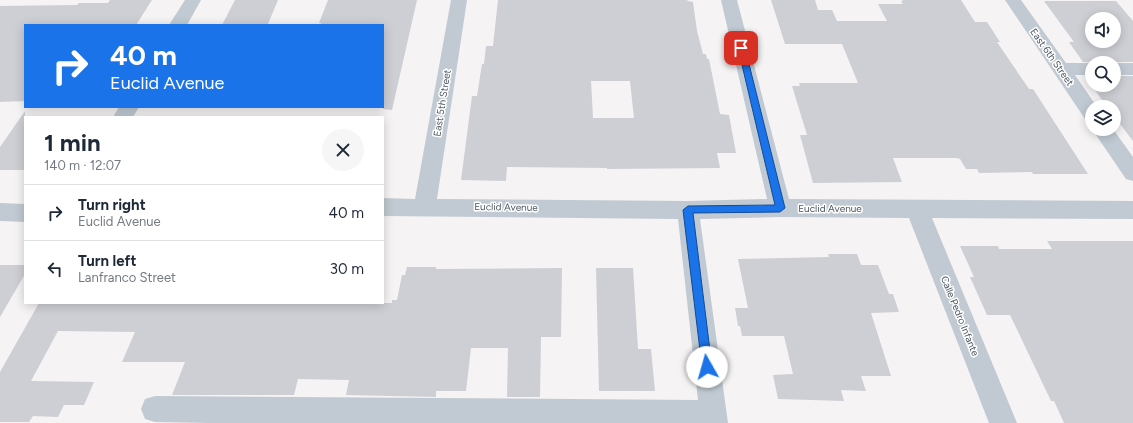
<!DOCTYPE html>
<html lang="en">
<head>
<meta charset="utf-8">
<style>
	:root { --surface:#fff; --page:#f6f6f7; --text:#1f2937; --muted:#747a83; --line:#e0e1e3 }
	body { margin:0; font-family:Figtree,sans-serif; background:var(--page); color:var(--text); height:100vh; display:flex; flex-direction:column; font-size:15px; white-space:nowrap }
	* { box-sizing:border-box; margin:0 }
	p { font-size:13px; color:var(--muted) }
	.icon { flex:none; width:22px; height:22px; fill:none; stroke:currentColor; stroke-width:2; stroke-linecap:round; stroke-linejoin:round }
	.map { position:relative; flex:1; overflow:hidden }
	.panel { position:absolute; left:24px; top:116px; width:360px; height:188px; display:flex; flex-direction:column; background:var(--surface); border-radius:0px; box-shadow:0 2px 10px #0003 }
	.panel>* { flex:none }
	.hud { position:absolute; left:24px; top:24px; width:360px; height:84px; border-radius:0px; box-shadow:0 2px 10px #0003; background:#1a73e8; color:#fff; overflow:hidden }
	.fabs { position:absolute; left:1085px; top:12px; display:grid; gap:8px }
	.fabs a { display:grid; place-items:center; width:36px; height:36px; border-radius:50%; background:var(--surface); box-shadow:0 2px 10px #0003; font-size:20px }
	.pin { position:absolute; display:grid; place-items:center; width:34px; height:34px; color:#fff; margin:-17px; border-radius:8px; box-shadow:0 2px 6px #0006 }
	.me { position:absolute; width:44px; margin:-22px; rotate:353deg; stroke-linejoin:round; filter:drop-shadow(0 0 3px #0008) }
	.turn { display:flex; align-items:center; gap:14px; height:84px; padding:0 20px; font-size:18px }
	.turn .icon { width:52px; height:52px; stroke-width:2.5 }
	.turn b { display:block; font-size:28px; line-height:34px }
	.round { display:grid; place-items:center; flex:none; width:42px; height:42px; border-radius:21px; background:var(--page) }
	.head { display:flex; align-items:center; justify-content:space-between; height:68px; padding:0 20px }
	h1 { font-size:24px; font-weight:700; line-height:30px }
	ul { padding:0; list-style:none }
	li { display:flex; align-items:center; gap:12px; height:56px; padding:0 20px; border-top:1px solid var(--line) }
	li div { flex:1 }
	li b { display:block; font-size:15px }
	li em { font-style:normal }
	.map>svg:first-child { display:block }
	.building { fill:#cdcfd5; fill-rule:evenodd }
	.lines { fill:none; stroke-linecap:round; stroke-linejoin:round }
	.minor { fill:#c1cad2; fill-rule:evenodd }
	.route { fill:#1a73e8; stroke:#114b97 }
	.labels { text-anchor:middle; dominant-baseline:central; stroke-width:3; stroke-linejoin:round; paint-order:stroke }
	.street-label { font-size:10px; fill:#4a5661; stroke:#fff }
</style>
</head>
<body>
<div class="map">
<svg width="1133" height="423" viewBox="0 0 1133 423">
	<rect width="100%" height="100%" fill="#f5f3f3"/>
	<g class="building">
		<path d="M110,0H152L136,25H25V101L0,102V6L77,5L79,3H108Z"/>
		<path d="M235,0H278L268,24L222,25Z"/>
		<path d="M328,0H417L392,110L383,109V25H320L321,23H319Z"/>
		<path d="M498,0H687L688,1L693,2L697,31L703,54H706L707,59H709L720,114L729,115L736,153H717L720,168L607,169V168L507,167L506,181L461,180L472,96H477L482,64H484L486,46H493ZM591,81H630L634,118H593Z"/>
		<path d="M771,0H815L818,10H832L837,21H887L878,4H903L901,1L904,0H961L975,22H987L1000,42H997L1029,89H1033L1088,174H1033L1032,172L979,173L977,169H966L960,159L956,158H893L902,182L813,183L800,135H807L792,86H800L799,83H858L842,44H785Z"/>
		<path d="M1044,1H1116L1133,21V62H1113L1112,63L1083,62L1069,42H1074ZM1092,19H1114V41H1092Z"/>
		<path d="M1085,76H1092V85H1114V76H1133V141L1114,116V107H1107Z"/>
		<path d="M25,111V170H0V147Z"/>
		<path d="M1047,241H1133V423H1064L1054,401H1051L1010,315H987L970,277H974L960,246H998L999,249H1052Z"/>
		<path d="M828,254H857L861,265H878L889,294H893L899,312L871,313L891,376H861L866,391L841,390L844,401L778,399L773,375L793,374L784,336H742L740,326H738L735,308H748L738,259L829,257Z"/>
		<path d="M0,265H25V274L0,317Z"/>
		<path d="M407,267H436V269L562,268L561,337H541L540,397H507L508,348H471L466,391H436V397L346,395L349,380L298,379L294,395H172L185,362H122L135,332L58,331L31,381L94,382L84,405H64L58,417L33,416L29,422H0V372L39,303H392V300H397L402,275H405Z"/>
		<path d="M596,268H633L638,349H651L655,391H599Z"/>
	</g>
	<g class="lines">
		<g class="minor">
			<path d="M185,0H201L187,25H169Z"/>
			<path d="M451,0H467L437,199L688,201L767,199L721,0H737L789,199L1133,201V219L932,218L1017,423H989L909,218L780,217L700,219L728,423H210L155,422L145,419L141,409L145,399L155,396L698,400L678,219L383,216V198L415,199Z"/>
			<path d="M1005,0H1021L1066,63H1093L1092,75H1075L1097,107H1092V121L1085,119Z"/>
			<path d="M1113,63H1133V75H1114Z"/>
			<path d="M119,107H139L133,117H113Z"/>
			<path d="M1092,129H1113L1133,157V181L1126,179Z"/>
			<path d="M0,203L25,204V222L0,221Z"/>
		</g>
	</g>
	<path class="route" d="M741,46L745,48L785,208L780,212L693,213L712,367L711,371L707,372L703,371L702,367L683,210L688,206L775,205L738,48Z"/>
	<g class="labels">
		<g class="street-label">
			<text transform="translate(1052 57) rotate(55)">East 6th Street</text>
			<text transform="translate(442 103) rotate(-81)">East 5th Street</text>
			<text transform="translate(506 207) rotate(1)">Euclid Avenue</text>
			<text x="830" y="208">Euclid Avenue</text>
			<text transform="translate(960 316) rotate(68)">Calle Pedro Infante</text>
		</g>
	</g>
</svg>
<div class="fabs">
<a><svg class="icon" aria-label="sound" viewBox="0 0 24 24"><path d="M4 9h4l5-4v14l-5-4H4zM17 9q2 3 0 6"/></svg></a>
<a><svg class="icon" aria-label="search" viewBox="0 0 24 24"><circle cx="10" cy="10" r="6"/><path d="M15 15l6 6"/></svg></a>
<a><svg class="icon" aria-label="layers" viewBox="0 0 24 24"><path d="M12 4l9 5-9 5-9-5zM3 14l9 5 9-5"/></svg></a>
</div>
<div class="pin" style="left:741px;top:48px;background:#d93025"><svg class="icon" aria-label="arrive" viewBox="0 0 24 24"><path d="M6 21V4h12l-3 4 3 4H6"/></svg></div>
<svg class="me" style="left:707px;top:367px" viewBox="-20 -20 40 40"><circle r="19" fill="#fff"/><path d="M0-13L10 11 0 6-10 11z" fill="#1a73e8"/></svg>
<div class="hud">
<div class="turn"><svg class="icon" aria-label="right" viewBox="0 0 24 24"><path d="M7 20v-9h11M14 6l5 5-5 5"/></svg><div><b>40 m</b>Euclid Avenue</div></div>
</div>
<section class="panel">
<div class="head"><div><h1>1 min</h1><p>140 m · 12:07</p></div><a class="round"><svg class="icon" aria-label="close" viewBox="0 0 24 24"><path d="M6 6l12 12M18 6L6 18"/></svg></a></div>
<ul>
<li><svg class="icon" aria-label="right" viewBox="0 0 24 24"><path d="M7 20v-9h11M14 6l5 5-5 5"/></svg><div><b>Turn right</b><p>Euclid Avenue</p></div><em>40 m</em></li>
<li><svg class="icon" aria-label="left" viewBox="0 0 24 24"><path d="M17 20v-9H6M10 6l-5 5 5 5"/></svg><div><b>Turn left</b><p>Lanfranco Street</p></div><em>30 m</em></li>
</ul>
</section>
</div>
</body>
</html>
